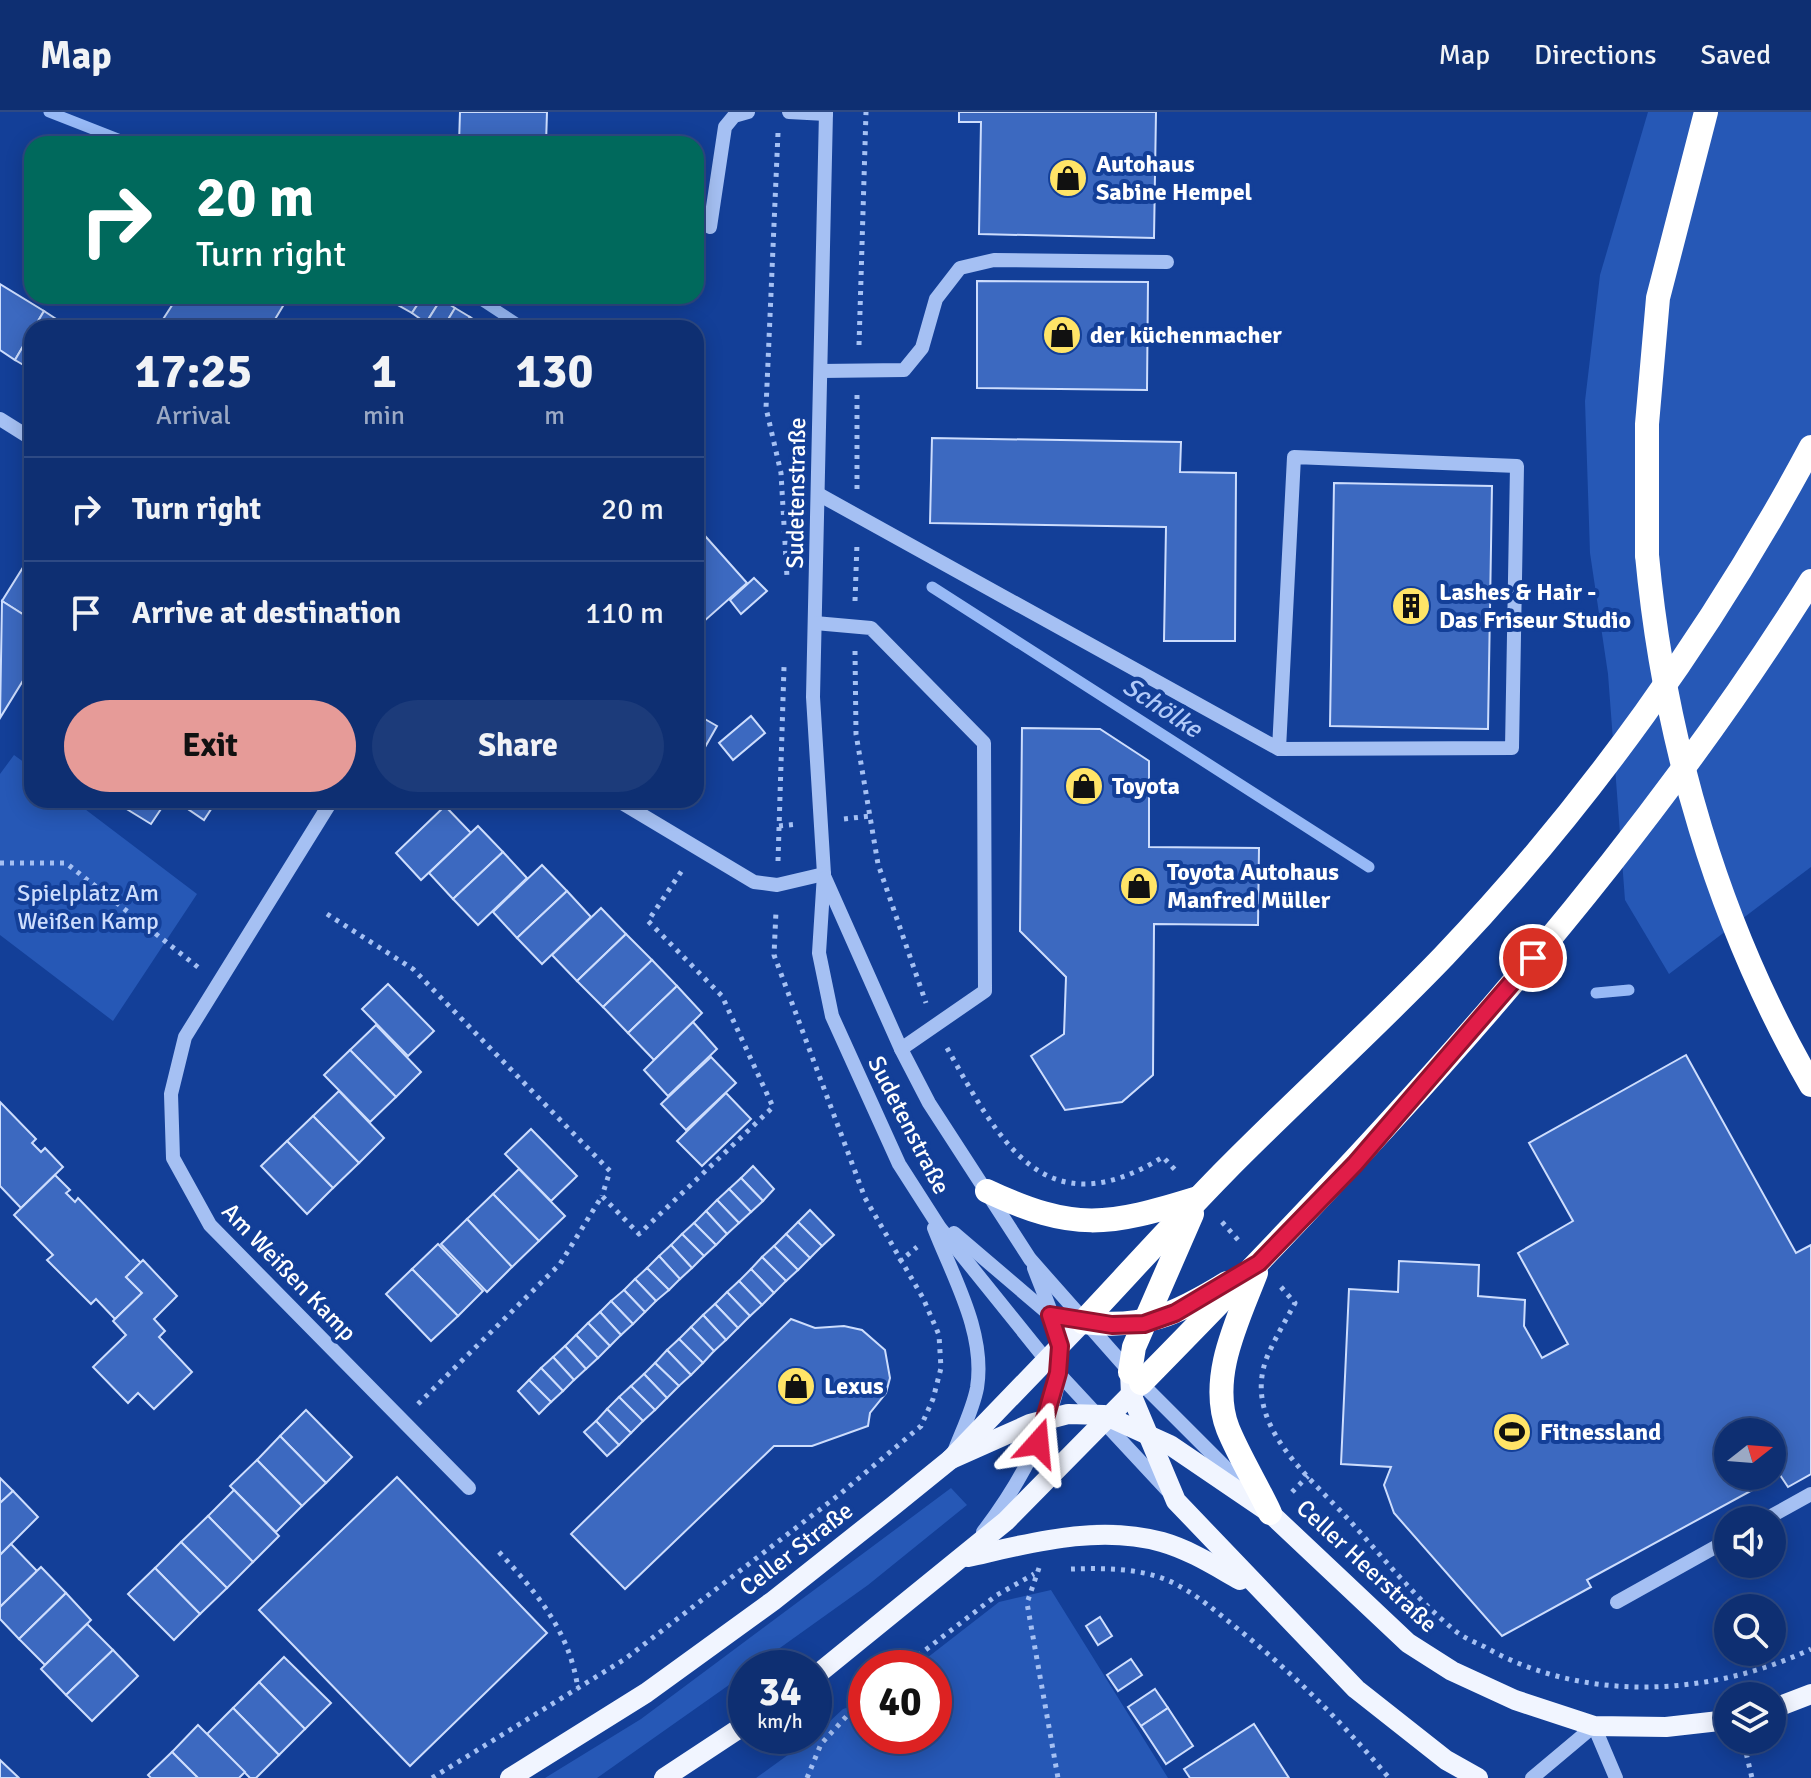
<!DOCTYPE html>
<html lang="en">
<head>
<meta charset="utf-8">
<style>
	:root { --surface:#0e2f72; --page:#1c3b7a; --text:#f1f3f6; --muted:#9ba9c4; --line:#2e4a84; --accent:#e69b98 }
	body { margin:0; font-family:Signika,sans-serif; background:var(--page); color:var(--text); height:100vh; display:flex; flex-direction:column; font-size:30px; white-space:nowrap }
	* { box-sizing:border-box; margin:0 }
	p { font-size:26px; color:var(--muted) }
	.icon { flex:none; width:44px; height:44px; fill:none; stroke:currentColor; stroke-width:2; stroke-linecap:round; stroke-linejoin:round }
	.map { position:relative; flex:1; overflow:hidden }
	.side { position:absolute; left:24px; top:208px; width:680px; height:488px; display:flex; flex-direction:column; background:var(--surface); border-radius:24px; box-shadow:0 4px 20px #0003,0 0 0 2px var(--line) }
	.side>* { flex:none }
	.top-card { position:absolute; left:24px; top:24px; width:680px; height:168px; border-radius:24px; box-shadow:0 4px 20px #0003,0 0 0 2px var(--line); background:#00695c; color:#fff; overflow:hidden }
	.needle { width:52px; rotate:73deg }
	.buttons { position:absolute; left:1714px; top:1306px; display:grid; gap:16px }
	.buttons a { display:grid; place-items:center; width:72px; height:72px; border-radius:50%; background:var(--surface); box-shadow:0 4px 20px #0003,0 0 0 2px var(--line); font-size:40px }
	.speed { position:absolute; left:728px; top:1538px; display:flex; gap:16px; font-size:40px; font-weight:700; text-align:center }
	.speed>* { display:grid; place-content:center; width:104px; height:104px; border-radius:50%; background:var(--surface); box-shadow:0 4px 20px #0003,0 0 0 2px var(--line); line-height:1 }
	.speed small { font-size:20px; font-weight:400 }
	.speed .limit { border:12px solid #d22; background:#fff; color:#111 }
	.pin { position:absolute; display:grid; place-items:center; width:68px; height:68px; color:#fff; margin:-34px; border:4px solid #fff; border-radius:50%; box-shadow:0 2px 8px #0007 }
	.me { position:absolute; width:88px; margin:-44px; rotate:18deg; stroke-linejoin:round; filter:drop-shadow(0 0 6px #0008) }
	.turn { display:flex; align-items:center; gap:28px; height:168px; padding:0 40px; font-size:36px }
	.turn .icon { width:104px; height:104px; stroke-width:2.5 }
	.turn b { display:block; font-size:56px; line-height:68px }
	.eta { display:flex; justify-content:space-evenly; align-items:center; height:136px; text-align:center }
	.eta b { font-size:48px; font-weight:800; line-height:56px }
	.action { display:flex; gap:16px; margin-top:auto; padding:16px 40px }
	.action a { flex:1; height:92px; border-radius:48px; background:var(--accent); color:#111; font-size:32px; font-weight:800; line-height:92px; text-align:center }
	.action a+a { background:var(--page); color:var(--text) }
	ul { padding:0; list-style:none }
	li { display:flex; align-items:center; gap:24px; height:104px; padding:0 40px; border-top:2px solid var(--line) }
	li div { flex:1 }
	li b { display:block; font-size:30px }
	li em { font-style:normal }
	header { display:flex; align-items:center; gap:48px; box-sizing:border-box; height:112px; padding:0 40px; background:var(--surface); border-bottom:2px solid var(--line) }
	header strong { font-size:38px }
	nav { display:flex; gap:44px; margin-inline-start:auto; font-size:28px }
	.map>svg:first-child { display:block }
	.green { fill:#2658b6 }
	.lines { fill:none; stroke-linecap:round; stroke-linejoin:round }
	.stream { stroke:#97b9f6; stroke-width:11 }
	.building { fill:#3c69c0; stroke:#cdddfd; stroke-width:2; fill-rule:evenodd }
	.path { stroke:#a5c0f3; stroke-width:5; stroke-dasharray:4 6; stroke-linecap:butt }
	.minor { stroke:#a5c0f3; stroke-width:14 }
	.major { stroke:#f1f5ff; stroke-width:20 }
	.highway { stroke:#fff; stroke-width:24 }
	.highway-bridge { stroke:#fff; stroke-width:24 }
	.route-casing { stroke:#92132f; stroke-width:20 }
	.route { stroke:#e11d48; stroke-width:14 }
	.labels { text-anchor:middle; dominant-baseline:central; stroke-width:8; stroke-linejoin:round; paint-order:stroke }
	.poi-label { font-size:24px; font-weight:bold; fill:#fff; stroke:#133f98; text-anchor:start }
	.street-label { font-size:24px; fill:#fff; stroke:#133f98 }
	.park-label { font-size:24px; fill:#cdddfd; stroke:#133f98 }
	.water-label { font-size:26px; font-style:italic; fill:#b1caf9; stroke:#133f98 }
</style>
</head>
<body>
<header>
<strong>Map</strong>
<nav><a>Map</a><a>Directions</a><a>Saved</a></nav>
</header>
<div class="map">
<svg width="1811" height="1666" viewBox="0 0 1811 1666">
	<rect width="100%" height="100%" fill="#133f98"/>
	<g class="green">
		<path d="M1648,0H1811V755L1669,862L1625,788L1608,562L1590,441L1585,289L1600,163Z"/>
		<path d="M14,643L32,656V688H73L197,782L113,909L0,823V662Z"/>
		<path d="M951,1376L967,1393L868,1473L752,1556H746V1561L597,1666H545L641,1607Z"/>
		<path d="M1051,1478L1168,1666H756L814,1624L843,1597L866,1590V1624H934V1556H914L999,1490Z"/>
	</g>
	<g class="lines">
		<g class="stream">
			<path d="M49,0L131,32"/>
			<path d="M475,184L524,216"/>
			<path d="M932,475L1369,755"/>
			<path d="M1596,881L1629,878"/>
		</g>
	</g>
	<g class="building">
		<path d="M460,0H547L546,32H459Z"/>
		<path d="M959,0H1156L1154,126L979,122L981,10H959Z"/>
		<path d="M977,169L1148,170L1147,278L977,276Z"/>
		<path d="M0,172L44,199L15,248L0,238Z"/>
		<path d="M178,184H289L274,209L285,216H166L160,212Z"/>
		<path d="M403,184H423L412,201L398,193Z"/>
		<path d="M423,184L441,187L426,211L412,201Z"/>
		<path d="M441,187L455,196L443,216H435L426,211Z"/>
		<path d="M455,196L470,205L463,216H443Z"/>
		<path d="M44,199L70,216H34Z"/>
		<path d="M470,205L484,214L483,216H463Z"/>
		<path d="M32,219V258L15,248Z"/>
		<path d="M932,326L1181,330L1180,360L1236,361L1235,529H1164L1166,415L930,411Z"/>
		<path d="M1334,371L1492,374L1488,617L1330,614Z"/>
		<path d="M706,425L747,471L702,511L696,505V434Z"/>
		<path d="M32,441V508L2,489Z"/>
		<path d="M754,466L767,479L741,502L730,488Z"/>
		<path d="M2,489L32,508V554L0,606Z"/>
		<path d="M696,602L717,614L696,651Z"/>
		<path d="M751,604L765,621L733,648L719,631Z"/>
		<path d="M1022,616L1100,617L1149,649V735L1259,736L1258,813L1154,812L1153,963L1122,990L1065,998L1031,944L1064,922L1066,865L1020,819Z"/>
		<path d="M112,688H167L151,712Z"/>
		<path d="M181,688H217L204,708L179,691Z"/>
		<path d="M445,694L471,721L421,768L396,741Z"/>
		<path d="M478,714L503,740L453,787L429,761Z"/>
		<path d="M503,740L527,766L478,813L453,787Z"/>
		<path d="M542,753L567,779L517,826L493,800Z"/>
		<path d="M567,779L591,805L542,852L517,826Z"/>
		<path d="M601,796L626,822L577,869L552,843Z"/>
		<path d="M626,822L652,848L603,895L577,869Z"/>
		<path d="M652,848L677,874L628,921L603,895Z"/>
		<path d="M388,872L434,919L408,944L362,897Z"/>
		<path d="M677,874L702,901L654,948L628,921Z"/>
		<path d="M693,910L717,937L668,984L644,958Z"/>
		<path d="M376,913L421,960L396,985L350,938Z"/>
		<path d="M350,938L396,985L370,1010L324,963Z"/>
		<path d="M1686,943L1796,1141L1811,1133V1362L1788,1375L1780,1363L1587,1468L1591,1475L1502,1524L1394,1401L1384,1373L1391,1355L1341,1352L1349,1177L1398,1180L1399,1149L1479,1153L1478,1184L1525,1188L1524,1214L1542,1246L1568,1232L1518,1141L1573,1109L1529,1031ZM1728,1320H1772V1364H1728Z"/>
		<path d="M711,945L736,971L686,1018L661,992Z"/>
		<path d="M339,979L384,1026L359,1051L313,1004Z"/>
		<path d="M726,981L751,1007L702,1054L677,1029Z"/>
		<path d="M0,990L36,1027L32,1031L41,1040L45,1036L63,1055L21,1096L0,1074Z"/>
		<path d="M313,1004L359,1051L333,1076L287,1029Z"/>
		<path d="M531,1017L577,1064L551,1089L505,1042Z"/>
		<path d="M287,1029L333,1076L307,1102L261,1054Z"/>
		<path d="M753,1054L774,1077L763,1089L741,1066Z"/>
		<path d="M519,1057L565,1104L539,1129L493,1082Z"/>
		<path d="M55,1063L70,1078L66,1081L75,1090L78,1086L141,1151L126,1165L142,1181L115,1207L96,1187L91,1192L47,1148L53,1143L14,1103Z"/>
		<path d="M741,1066L763,1089L751,1100L729,1077Z"/>
		<path d="M729,1077L751,1100L739,1111L717,1088Z"/>
		<path d="M493,1082L539,1129L512,1155L467,1107Z"/>
		<path d="M717,1088L739,1111L727,1122L706,1099Z"/>
		<path d="M810,1098L834,1123L822,1134L798,1110Z"/>
		<path d="M706,1099L727,1122L716,1133L694,1111Z"/>
		<path d="M467,1107L512,1155L487,1180L441,1132Z"/>
		<path d="M798,1110L822,1134L810,1146L786,1122Z"/>
		<path d="M694,1111L716,1133L704,1144L682,1122Z"/>
		<path d="M682,1122L704,1144L692,1156L671,1133Z"/>
		<path d="M786,1122L810,1146L798,1158L774,1134Z"/>
		<path d="M438,1132L483,1179L458,1204L412,1157Z"/>
		<path d="M671,1133L692,1156L680,1167L659,1144Z"/>
		<path d="M774,1134L798,1158L786,1169L762,1145Z"/>
		<path d="M659,1144L680,1167L669,1178L647,1156Z"/>
		<path d="M762,1145L786,1169L774,1181L751,1157Z"/>
		<path d="M143,1148L177,1184L154,1207L165,1219L159,1225L192,1260L154,1297L138,1281L128,1291L93,1255L126,1223L113,1209L142,1181L126,1165Z"/>
		<path d="M647,1156L669,1178L656,1189L635,1167Z"/>
		<path d="M412,1157L458,1204L431,1229L386,1182Z"/>
		<path d="M751,1157L774,1181L762,1193L739,1169Z"/>
		<path d="M635,1167L656,1189L645,1200L624,1178Z"/>
		<path d="M739,1169L762,1193L750,1204L727,1180Z"/>
		<path d="M624,1178L645,1200L633,1212L611,1189Z"/>
		<path d="M727,1180L750,1204L738,1216L715,1192Z"/>
		<path d="M611,1189L633,1212L621,1223L600,1200Z"/>
		<path d="M715,1192L738,1216L726,1228L703,1203Z"/>
		<path d="M600,1200L621,1223L610,1234L588,1211Z"/>
		<path d="M703,1203L726,1228L714,1239L691,1215Z"/>
		<path d="M791,1207L815,1216L844,1214L862,1218L885,1238L890,1266L886,1281L870,1301L868,1314L812,1334H774L625,1477L571,1422Z"/>
		<path d="M588,1211L610,1234L598,1246L576,1223Z"/>
		<path d="M691,1215L714,1239L703,1251L679,1227Z"/>
		<path d="M576,1223L598,1246L586,1257L565,1234Z"/>
		<path d="M679,1227L703,1251L691,1263L667,1238Z"/>
		<path d="M565,1234L586,1257L574,1268L553,1245Z"/>
		<path d="M667,1238L691,1263L679,1274L655,1251Z"/>
		<path d="M553,1245L574,1268L563,1279L541,1256Z"/>
		<path d="M655,1251L679,1274L667,1286L644,1262Z"/>
		<path d="M541,1256L563,1279L551,1290L529,1268Z"/>
		<path d="M644,1262L667,1286L655,1298L631,1274Z"/>
		<path d="M529,1268L551,1290L539,1302L518,1279Z"/>
		<path d="M631,1274L655,1298L643,1309L619,1285Z"/>
		<path d="M619,1285L643,1309L631,1321L607,1297Z"/>
		<path d="M607,1297L631,1321L619,1333L596,1309Z"/>
		<path d="M306,1298L352,1345L326,1371L280,1324Z"/>
		<path d="M596,1309L619,1333L607,1344L584,1320Z"/>
		<path d="M280,1324L326,1371L302,1394L257,1348Z"/>
		<path d="M257,1348L302,1394L276,1420L230,1374Z"/>
		<path d="M397,1365L547,1521L410,1654L259,1498Z"/>
		<path d="M0,1366L13,1379L0,1391Z"/>
		<path d="M234,1378L279,1424L253,1450L208,1404Z"/>
		<path d="M13,1379L38,1405L0,1443V1391Z"/>
		<path d="M208,1404L253,1450L227,1476L181,1430Z"/>
		<path d="M181,1430L227,1476L200,1502L155,1456Z"/>
		<path d="M11,1432L37,1459L0,1495V1443Z"/>
		<path d="M41,1455L66,1481L19,1527L0,1507V1495Z"/>
		<path d="M155,1456L200,1502L174,1528L128,1482Z"/>
		<path d="M66,1481L91,1508L45,1553L19,1527Z"/>
		<path d="M1100,1505L1112,1524L1098,1533L1086,1514Z"/>
		<path d="M87,1512L113,1538L66,1583L41,1557Z"/>
		<path d="M113,1538L138,1564L92,1609L66,1583Z"/>
		<path d="M284,1545L331,1591L305,1617L259,1570Z"/>
		<path d="M1131,1547L1142,1563L1118,1579L1107,1563Z"/>
		<path d="M259,1570L305,1617L279,1643L233,1596Z"/>
		<path d="M1155,1577L1168,1596L1141,1614L1128,1595Z"/>
		<path d="M233,1596L279,1643L256,1666H250L207,1622Z"/>
		<path d="M1168,1596L1193,1634L1166,1652L1141,1614Z"/>
		<path d="M1254,1612L1289,1666H1190L1184,1657Z"/>
		<path d="M198,1613L245,1660L239,1666H198L172,1640Z"/>
		<path d="M172,1640L198,1666H151L148,1663Z"/>
		<path d="M0,1648L19,1666H0Z"/>
	</g>
	<g class="lines">
		<g class="path">
			<path d="M778,21L766,296L781,361L787,465"/>
			<path d="M859,233L866,0"/>
			<path d="M857,377V283"/>
			<path d="M855,489L857,431"/>
			<path d="M855,539L856,622L878,752L926,891"/>
			<path d="M844,707L870,704"/>
			<path d="M779,714L798,712"/>
			<path d="M778,749L784,555"/>
			<path d="M0,751H66L199,856"/>
			<path d="M327,802L413,857L610,1059L602,1084"/>
			<path d="M947,936C1000,1030 1044,1118 1163,1045L1178,1061"/>
			<path d="M1222,1110L1239,1129"/>
			<path d="M899,1150L917,1135"/>
			<path d="M1281,1175L1295,1191C1286,1208 1275,1226 1267,1245C1241,1312 1309,1364 1349,1408C1383,1445 1414,1485 1453,1517C1462,1525 1474,1530 1485,1535C1583,1591 1710,1585 1811,1537"/>
			<path d="M418,1292L560,1152L602,1084L639,1122L773,995L722,884L648,809L683,757"/>
			<path d="M1292,1380L1308,1364"/>
			<path d="M499,1440C537,1481 570,1520 578,1577"/>
			<path d="M1039,1456L1027,1491L1058,1666"/>
			<path d="M1071,1457C1103,1456 1138,1456 1167,1468C1192,1479 1212,1496 1233,1513C1291,1559 1341,1609 1389,1666"/>
			<path d="M902,1556L997,1483L1034,1462"/>
			<path d="M1744,1632L1752,1666"/>
			<path d="M432,1666L625,1547L840,1382L921,1314L933,1287L941,1256L939,1223L923,1186L865,1086L774,843L776,799"/>
			<path d="M807,1666L821,1632L866,1583"/>
		</g>
		<g class="minor">
			<path d="M789,0L826,2"/>
			<path d="M826,0L813,585L824,762L819,841L832,904L899,1052L940,1116L1047,1249L1167,1378"/>
			<path d="M710,115L725,15L734,4L748,0"/>
			<path d="M821,259L904,258L922,236L936,187L960,156L994,148L1167,150"/>
			<path d="M0,307L32,327"/>
			<path d="M818,382L1279,637L1294,345L1517,354L1512,636L1279,637"/>
			<path d="M815,511L871,516L984,631L985,879L901,937"/>
			<path d="M332,688L185,925L171,982L173,1046L210,1113L469,1376"/>
			<path d="M617,688L754,770L777,773L824,762"/>
			<path d="M825,766L901,937L929,991L1030,1147L1130,1260L1248,1378"/>
			<path d="M934,1116C953,1165 986,1221 977,1276C973,1297 962,1319 954,1340"/>
			<path d="M954,1121L1050,1203L1083,1210"/>
			<path d="M1764,1408L1811,1382"/>
			<path d="M983,1420C1017,1376 1068,1290 1060,1233C1056,1208 1043,1180 1034,1156"/>
			<path d="M1617,1490L1728,1428"/>
			<path d="M1532,1666L1594,1614L1616,1666"/>
		</g>
		<g class="major">
			<path d="M1130,1260L1131,1282L1176,1389L1356,1577L1446,1648L1478,1666"/>
			<path d="M951,1347L1030,1312L1068,1302L1104,1303L1170,1333L1270,1401L1408,1531L1452,1559L1515,1588L1594,1614L1666,1615L1728,1608"/>
			<path d="M968,1445C1031,1431 1098,1412 1162,1430C1190,1438 1215,1454 1240,1468"/>
			<path d="M814,1565L1006,1409L1139,1274"/>
			<path d="M1772,1597L1811,1582"/>
			<path d="M510,1666L646,1581L773,1489L893,1394L951,1347L1083,1210"/>
			<path d="M664,1666L746,1612"/>
		</g>
		<g class="highway">
			<path d="M1647,443V312L1658,186L1706,0"/>
			<path d="M987,1079C1074,1120 1108,1114 1198,1086"/>
			<path d="M1256,1161C1238,1208 1208,1266 1228,1317C1240,1346 1257,1373 1270,1401"/>
			<path d="M1083,1210C1130,1160 1176,1109 1224,1060C1296,987 1373,918 1444,844C1588,693 1713,518 1811,335"/>
			<path d="M1083,1210C1145,1217 1175,1203 1227,1171"/>
			<path d="M1130,1260L1134,1235L1192,1102"/>
			<path d="M1141,1271C1385,1023 1626,765 1811,469"/>
		</g>
		<path class="highway-bridge" d="M1647,443C1664,627 1718,812 1811,973"/>
	</g>
	<g class="lines">
		<g class="route-casing">
			<path id="route" d="M1038,1331L1058,1261L1060,1234L1050,1203L1112,1213L1144,1212L1175,1201L1259,1151L1355,1052L1533,846"/>
		</g>
		<use href="#route" class="route"/>
	</g>
	<defs>
		<g id="shop-disc" transform="scale(2)"><circle r="9.5" fill="#ffe467" stroke="#133f98"/><path d="M-5-2.5h2.3a2.7 3.5 0 0 1 5.4 0H5L5.5 6h-11ZM-1.5-2.5h3a1.5 2.3 0 0 0-3 0Z" fill="#111"/></g>
		<g id="building-disc" transform="scale(2)"><circle r="9.5" fill="#ffe467" stroke="#133f98"/><path d="M-4-6H4V6H1V3H-1V6H-4ZM-2.5-4.3h1.7v1.8h-1.7ZM.8-4.3h1.7v1.8H.8ZM-2.5-1h1.7V.8h-1.7ZM.8-1h1.7V.8H.8Z" fill="#111"/></g>
		<g id="stadium-disc" transform="scale(2)"><circle r="9.5" fill="#ffe467" stroke="#133f98"/><path d="M0-5a6.5 5 0 1 0 0 10a6.5 5 0 1 0 0-10ZM-3.5-1.8h7v3.6h-7Z" fill="#111"/></g>
	</defs>
	<g fill-rule="evenodd">
		<use href="#shop-disc" x="1068" y="66"/>
		<use href="#shop-disc" x="1062" y="223"/>
		<use href="#building-disc" x="1411" y="494"/>
		<use href="#shop-disc" x="1084" y="674"/>
		<use href="#shop-disc" x="1139" y="774"/>
		<use href="#shop-disc" x="796" y="1274"/>
		<use href="#stadium-disc" x="1512" y="1320"/>
	</g>
	<g class="labels">
		<g class="poi-label">
			<text x="1096" y="52">Autohaus<tspan x="1096" dy="28">Sabine Hempel</tspan></text>
			<text x="1090" y="223">der küchenmacher</text>
			<text x="1439" y="480">Lashes &amp; Hair -<tspan x="1439" dy="28">Das Friseur Studio</tspan></text>
			<text x="1112" y="674">Toyota</text>
			<text x="1167" y="760">Toyota Autohaus<tspan x="1167" dy="28">Manfred Müller</tspan></text>
			<text x="824" y="1274">Lexus</text>
			<text x="1540" y="1320">Fitnessland</text>
		</g>
		<g class="street-label">
			<text transform="translate(796 381) rotate(-89)">Sudetenstraße</text>
			<text transform="translate(909 1013) rotate(63)">Sudetenstraße</text>
			<text transform="translate(289 1160) rotate(46)">Am Weißen Kamp</text>
			<text transform="translate(796 1437) rotate(-38)">Celler Straße</text>
			<text transform="translate(1367 1454) rotate(43)">Celler Heerstraße</text>
		</g>
		<g class="park-label">
			<text x="88" y="781">Spielplatz Am<tspan x="88" dy="28">Weißen Kamp</tspan></text>
		</g>
		<g class="water-label">
			<text transform="translate(1162 596) rotate(33)">Schölke</text>
		</g>
	</g>
</svg>
<div class="buttons">
<a><svg class="needle" viewBox="-14 -14 28 28"><path d="M0-13l5 13h-10z" fill="#e53935"/><path d="M0 13l5-13h-10z" fill="#9ba9c4"/></svg></a>
<a><svg class="icon" aria-label="sound" viewBox="0 0 24 24"><path d="M4 9h4l5-4v14l-5-4H4zM17 9q2 3 0 6"/></svg></a>
<a><svg class="icon" aria-label="search" viewBox="0 0 24 24"><circle cx="10" cy="10" r="6"/><path d="M15 15l6 6"/></svg></a>
<a><svg class="icon" aria-label="layers" viewBox="0 0 24 24"><path d="M12 4l9 5-9 5-9-5zM3 14l9 5 9-5"/></svg></a>
</div>
<div class="speed"><div>34<small>km/h</small></div><div class="limit">40</div></div>
<div class="pin" style="left:1533px;top:846px;background:#d93025"><svg class="icon" aria-label="arrive" viewBox="0 0 24 24"><path d="M6 21V4h12l-3 4 3 4H6"/></svg></div>
<svg class="me" style="left:1038px;top:1331px" viewBox="-20 -20 40 40"><path d="M0-17L14 15 0 8-14 15z" fill="#e11d48" stroke="#fff" stroke-width="4"/></svg>
<div class="top-card">
<div class="turn"><svg class="icon" aria-label="right" viewBox="0 0 24 24"><path d="M7 20v-9h11M14 6l5 5-5 5"/></svg><div><b>20 m</b>Turn right</div></div>
</div>
<section class="side">
<div class="eta">
<div><b>17:25</b><p>Arrival</p></div>
<div><b>1</b><p>min</p></div>
<div><b>130</b><p>m</p></div>
</div>
<ul>
<li><svg class="icon" aria-label="right" viewBox="0 0 24 24"><path d="M7 20v-9h11M14 6l5 5-5 5"/></svg><div><b>Turn right</b></div><em>20 m</em></li>
<li><svg class="icon" aria-label="arrive" viewBox="0 0 24 24"><path d="M6 21V4h12l-3 4 3 4H6"/></svg><div><b>Arrive at destination</b></div><em>110 m</em></li>
</ul>
<div class="action"><a>Exit</a><a>Share</a></div>
</section>
</div>
</body>
</html>
